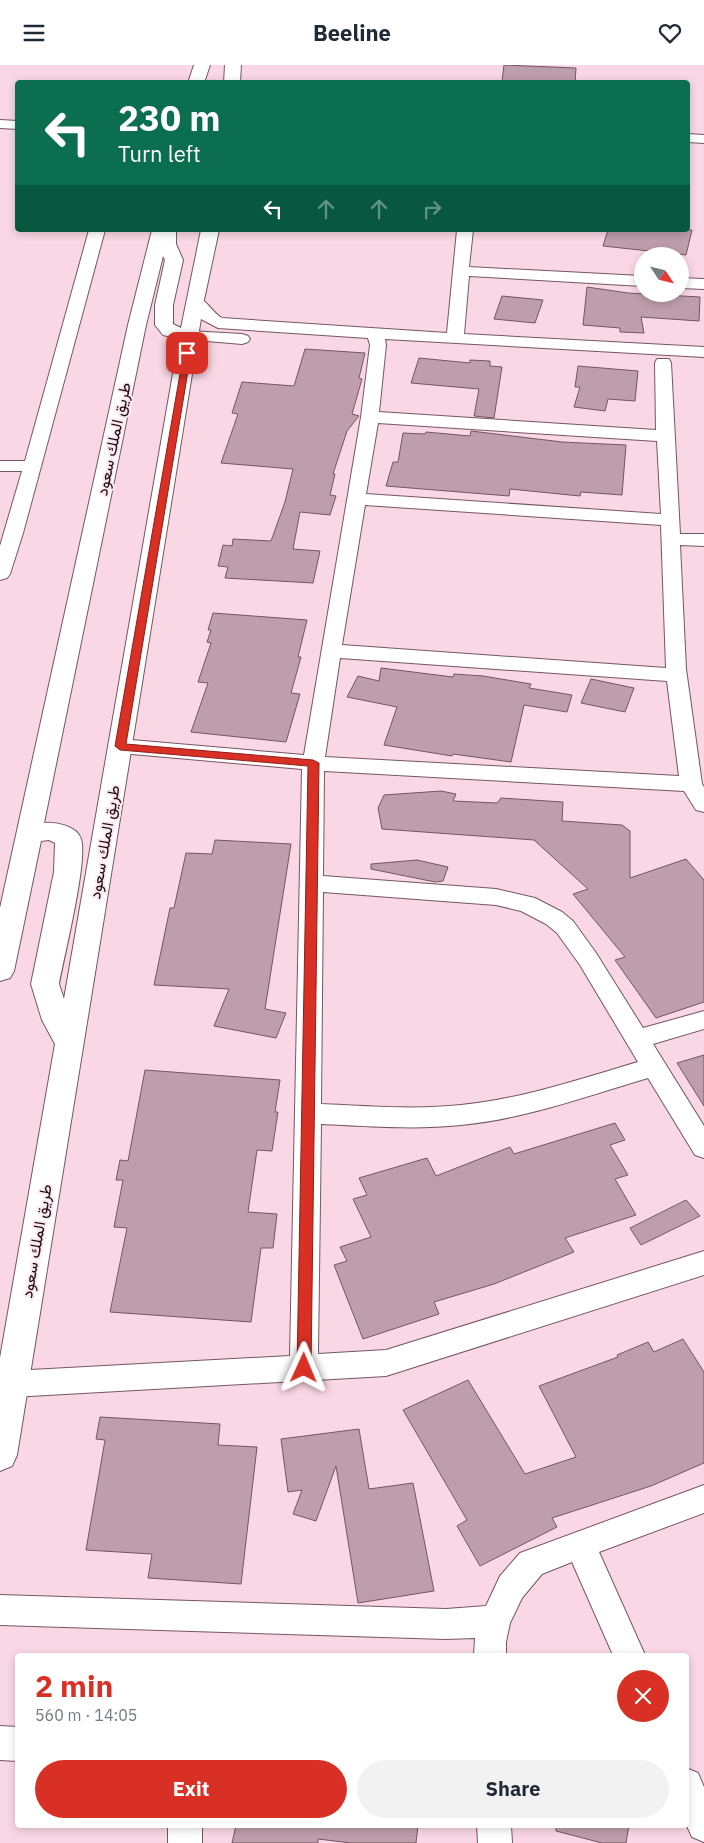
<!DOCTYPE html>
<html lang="en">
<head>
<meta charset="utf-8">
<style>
	:root { --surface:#fff; --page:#f2f2f3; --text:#1f2937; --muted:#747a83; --accent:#d93025 }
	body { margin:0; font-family:"IBM Plex Sans",Vazirmatn,sans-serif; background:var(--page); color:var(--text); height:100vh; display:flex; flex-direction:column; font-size:19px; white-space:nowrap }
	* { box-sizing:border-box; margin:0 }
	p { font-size:16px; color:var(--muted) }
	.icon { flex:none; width:28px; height:28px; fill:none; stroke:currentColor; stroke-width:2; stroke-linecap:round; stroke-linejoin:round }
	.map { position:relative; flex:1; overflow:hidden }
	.side { position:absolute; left:15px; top:1588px; width:674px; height:175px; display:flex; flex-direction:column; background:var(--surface); border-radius:5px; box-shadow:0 2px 8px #0003 }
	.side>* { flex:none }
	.top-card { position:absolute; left:15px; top:15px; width:675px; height:152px; border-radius:5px; box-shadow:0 2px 8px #0003; background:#0b6e4f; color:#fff; overflow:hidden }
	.needle { width:32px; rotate:125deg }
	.tools { position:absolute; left:634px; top:182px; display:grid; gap:10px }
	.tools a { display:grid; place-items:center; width:55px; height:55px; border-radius:50%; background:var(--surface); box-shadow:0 2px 8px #0003; font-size:25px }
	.pin { position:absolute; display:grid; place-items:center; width:42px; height:42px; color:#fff; margin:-21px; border-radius:10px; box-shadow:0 2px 8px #0006 }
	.me { position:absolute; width:55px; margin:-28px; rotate:1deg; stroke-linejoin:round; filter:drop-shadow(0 0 4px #0008) }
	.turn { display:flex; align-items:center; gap:18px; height:105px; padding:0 20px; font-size:22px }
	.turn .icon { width:65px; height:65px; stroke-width:2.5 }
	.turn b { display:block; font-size:35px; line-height:42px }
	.lanes { display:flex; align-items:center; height:48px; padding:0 20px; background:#0003; justify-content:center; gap:25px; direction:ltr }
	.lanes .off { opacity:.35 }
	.round { display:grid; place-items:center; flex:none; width:52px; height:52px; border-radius:26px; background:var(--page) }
	.headline { display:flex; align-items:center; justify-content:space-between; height:85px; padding:0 20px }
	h1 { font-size:30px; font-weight:800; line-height:38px; color:var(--accent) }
	.primary-button { display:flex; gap:10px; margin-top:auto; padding:10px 20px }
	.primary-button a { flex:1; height:58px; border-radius:30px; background:var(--accent); color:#fff; font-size:20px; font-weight:800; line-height:58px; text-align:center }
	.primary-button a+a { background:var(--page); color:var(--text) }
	header { display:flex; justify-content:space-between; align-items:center; height:65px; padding:0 20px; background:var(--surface); font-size:22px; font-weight:800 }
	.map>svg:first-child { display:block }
	.building { fill:#be9eaa; stroke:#735661 }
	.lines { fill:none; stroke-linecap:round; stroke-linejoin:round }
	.minor-casing { stroke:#745762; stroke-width:2 }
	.primary-casing { stroke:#745762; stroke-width:2 }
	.minor { fill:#fff; fill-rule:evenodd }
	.primary { fill:#fff; fill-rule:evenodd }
	.route { fill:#d93025; stroke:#8d1f18 }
	.labels { text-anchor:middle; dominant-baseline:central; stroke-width:4; stroke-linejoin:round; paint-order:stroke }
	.street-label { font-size:16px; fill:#1a0e13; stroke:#fee8f0 }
</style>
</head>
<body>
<header><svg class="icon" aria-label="menu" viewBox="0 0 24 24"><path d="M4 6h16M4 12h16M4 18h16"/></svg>Beeline<svg class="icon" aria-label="heart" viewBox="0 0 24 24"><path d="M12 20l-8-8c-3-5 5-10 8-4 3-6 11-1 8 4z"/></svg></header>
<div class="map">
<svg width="704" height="1778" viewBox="0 0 704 1778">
	<rect width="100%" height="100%" fill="#fad7e4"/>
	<g class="building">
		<path d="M504,0L576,3L575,18L502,16Z"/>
		<path d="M608,165H692L686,190L603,181Z"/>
		<path d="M587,222L628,228L700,232L699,256L641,252L644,268L620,267V263L583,260Z"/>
		<path d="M502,231L543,235L535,258L494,254Z"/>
		<path d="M305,284L365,288L359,313L362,314L352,349L359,351L347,366L333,409H335L330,430L336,431L330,450L300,447L293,484L320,486L313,518L225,513L228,502L218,501L223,480L232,481L233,474L271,476L285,437L293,404L221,398L238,349L232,348L242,317L294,321Z"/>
		<path d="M419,293L470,298V295L490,296V301L502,302L494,353L474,351L479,324L411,318Z"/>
		<path d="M578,301L638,306L635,336L608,334L605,346L574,342L580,322H575Z"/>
		<path d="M471,366L562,377L626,380L622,430L581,427L580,431L510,424L509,431L386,421L393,397H398L403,368L425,369L426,367L470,371Z"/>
		<path d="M213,548L307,555L298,592H301L291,628L300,629L286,677L191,667L208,618L198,617L211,578L207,577L211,565H208Z"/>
		<path d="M381,603L453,612L454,609L483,611L531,619L529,623L572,630L567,647L524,640L511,697L453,689L452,691L384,680L397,642L347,632L358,611L379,616Z"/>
		<path d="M591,614L634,623L625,647L581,638Z"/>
		<path d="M441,726L456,729L453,736L497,738L501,733L563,737L562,756L622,760L630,766V813L686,794L704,815V937L656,953L615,895L625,892L573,829L588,824L534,775L382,764L378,743L384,730Z"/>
		<path d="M215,775L291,779L265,944L286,948L276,973L214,961L229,924L154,920L170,843H174L186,788L212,789Z"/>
		<path d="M417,795L448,802L443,816L435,817L371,804V799Z"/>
		<path d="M704,990V1041L677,998Z"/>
		<path d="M145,1005L280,1015L275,1047H278L272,1086L257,1085L248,1147L277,1149L273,1183H261L251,1257L110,1247L127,1163L114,1162L123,1115H116L120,1095L128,1096Z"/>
		<path d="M615,1058L625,1075L610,1080L628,1110L615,1114L636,1150L565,1173L574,1187L494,1219L434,1237L439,1249L363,1274L334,1200L347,1196L340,1182L371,1172L353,1134L367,1130L359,1113L427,1093L436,1111L510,1082L514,1089Z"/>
		<path d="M686,1135L700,1151L641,1180L630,1163Z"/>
		<path d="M683,1274L704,1307V1398L651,1421L552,1453L557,1462L480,1501L457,1461L467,1455L403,1345L468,1315L525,1409L576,1392L539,1321L618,1292L617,1290L648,1277L654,1287Z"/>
		<path d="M100,1352L220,1359L218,1380L257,1382L241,1519L148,1513L152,1489L86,1485L105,1375L96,1374Z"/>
		<path d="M359,1364L369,1424L413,1418L434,1526L358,1538L336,1401L316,1456L293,1449L302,1425L288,1427L281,1374Z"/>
		<path d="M236,1760H418L416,1778H351L318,1774V1778H232Z"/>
		<path d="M556,1760H629L626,1778H602L556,1766Z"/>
	</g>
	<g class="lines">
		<g class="minor-casing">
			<g id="minor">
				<path d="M0,55L18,56V64L0,63Z"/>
				<path d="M688,69L704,70V78L688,77Z"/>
				<path d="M89,165H105L23,468L10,509L7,513L0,515V481L22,406H0V396H25Z"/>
				<path d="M457,165H473L469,202L642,211V221L469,211L464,269L704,282V292L385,274L386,280L379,347L656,365L655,298L657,294H669L671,298L680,469H704V481L680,480L686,604L702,719L704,722V747L696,745L684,726L324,706L323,811L496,824L535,833L562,847L573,856L596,888L643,963L704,946V964L653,979L704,1061V1093L695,1090L648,1013C587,1031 525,1054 461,1060C414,1065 367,1061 321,1059L318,1289L386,1285L704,1186V1210L386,1311L12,1332L2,1328L0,1314L2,1310L12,1306L290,1291L302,704L120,688L112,686L109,681L112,676L120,674L304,690L361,352L370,280L368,273L218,263L201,254L187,235L189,232C204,228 210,246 222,253L447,268ZM378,358L657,376L661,449L366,429ZM365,440L661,460L666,603L342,580ZM340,593L667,616L679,711L325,692ZM323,827L496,840L521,846L546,859L557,868L580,900L638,997C580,1014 522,1034 461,1040C414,1045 368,1041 321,1039Z"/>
				<path d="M680,213L704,214V224L680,223Z"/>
				<path d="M189,266L242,269L248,271L250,274L248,277L242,279L183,274L181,271L183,268Z"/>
				<path d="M704,1420V1448L599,1487L645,1590H613L572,1497L542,1509L522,1533L510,1558L506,1577V1590H474L475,1573L446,1574L0,1560V1530L446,1544L486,1541L500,1511L520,1488Z"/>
				<path d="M0,1661L18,1662V1696L0,1695Z"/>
				<path d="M686,1703L698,1708L704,1722V1777L692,1772L686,1759Z"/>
				<rect x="168" y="1760" width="34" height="18"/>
				<path d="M477,1760H511L512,1778H478Z"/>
			</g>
		</g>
		<g class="primary-casing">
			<g id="primary">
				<path d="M194,0H210L204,18H188Z"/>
				<path d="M225,0H241L240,18H224Z"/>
				<path d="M152,165H176V179L183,195L173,240V259L181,263L201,165H219L204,235L17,1390L12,1401L0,1406V1293L55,979L42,955L31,919L54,807L55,778L49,775L41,776L14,906L10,913L0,916V843L128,260ZM163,191L165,195L155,240V260L163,270L179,274L64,934L59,919C64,891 88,796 81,774C77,761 56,757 44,758L146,260Z"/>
			</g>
		</g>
		<use href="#minor" class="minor"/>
		<use href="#primary" class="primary"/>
	</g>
	<path class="route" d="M184,286L191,288L126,679L313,695L319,698L311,1303L309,1307L304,1309L299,1307L297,1303L308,701L120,685L115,681Z"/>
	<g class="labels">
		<g class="street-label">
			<text transform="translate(113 374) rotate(-78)">طريق الملك سعود</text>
			<text transform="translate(104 777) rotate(-80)">طريق الملك سعود</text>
			<text transform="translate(36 1176) rotate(-80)">طريق الملك سعود</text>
		</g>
	</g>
</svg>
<div class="tools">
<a><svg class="needle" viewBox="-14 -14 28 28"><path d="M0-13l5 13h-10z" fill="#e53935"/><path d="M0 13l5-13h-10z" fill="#747a83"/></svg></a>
</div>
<div class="pin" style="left:187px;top:288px;background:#d93025"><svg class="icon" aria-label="arrive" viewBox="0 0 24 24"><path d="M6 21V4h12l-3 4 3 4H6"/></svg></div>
<svg class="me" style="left:304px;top:1303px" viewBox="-20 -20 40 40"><path d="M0-17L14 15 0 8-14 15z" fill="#d93025" stroke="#fff" stroke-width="4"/></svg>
<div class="top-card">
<div class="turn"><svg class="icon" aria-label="left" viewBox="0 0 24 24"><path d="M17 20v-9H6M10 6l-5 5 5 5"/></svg><div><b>230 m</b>Turn left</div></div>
<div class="lanes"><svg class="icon" aria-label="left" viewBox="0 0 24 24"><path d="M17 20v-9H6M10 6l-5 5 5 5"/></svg><svg class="icon off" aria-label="ahead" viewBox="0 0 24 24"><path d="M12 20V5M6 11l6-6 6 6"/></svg><svg class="icon off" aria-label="ahead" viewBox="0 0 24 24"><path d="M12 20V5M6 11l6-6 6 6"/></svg><svg class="icon off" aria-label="right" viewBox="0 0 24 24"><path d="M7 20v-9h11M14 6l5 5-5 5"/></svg></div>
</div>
<section class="side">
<div class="headline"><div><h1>2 min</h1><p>560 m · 14:05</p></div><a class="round" style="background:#d93025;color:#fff"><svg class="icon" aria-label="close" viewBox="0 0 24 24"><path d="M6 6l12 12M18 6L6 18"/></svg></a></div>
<div class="primary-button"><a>Exit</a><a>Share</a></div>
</section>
</div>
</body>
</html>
